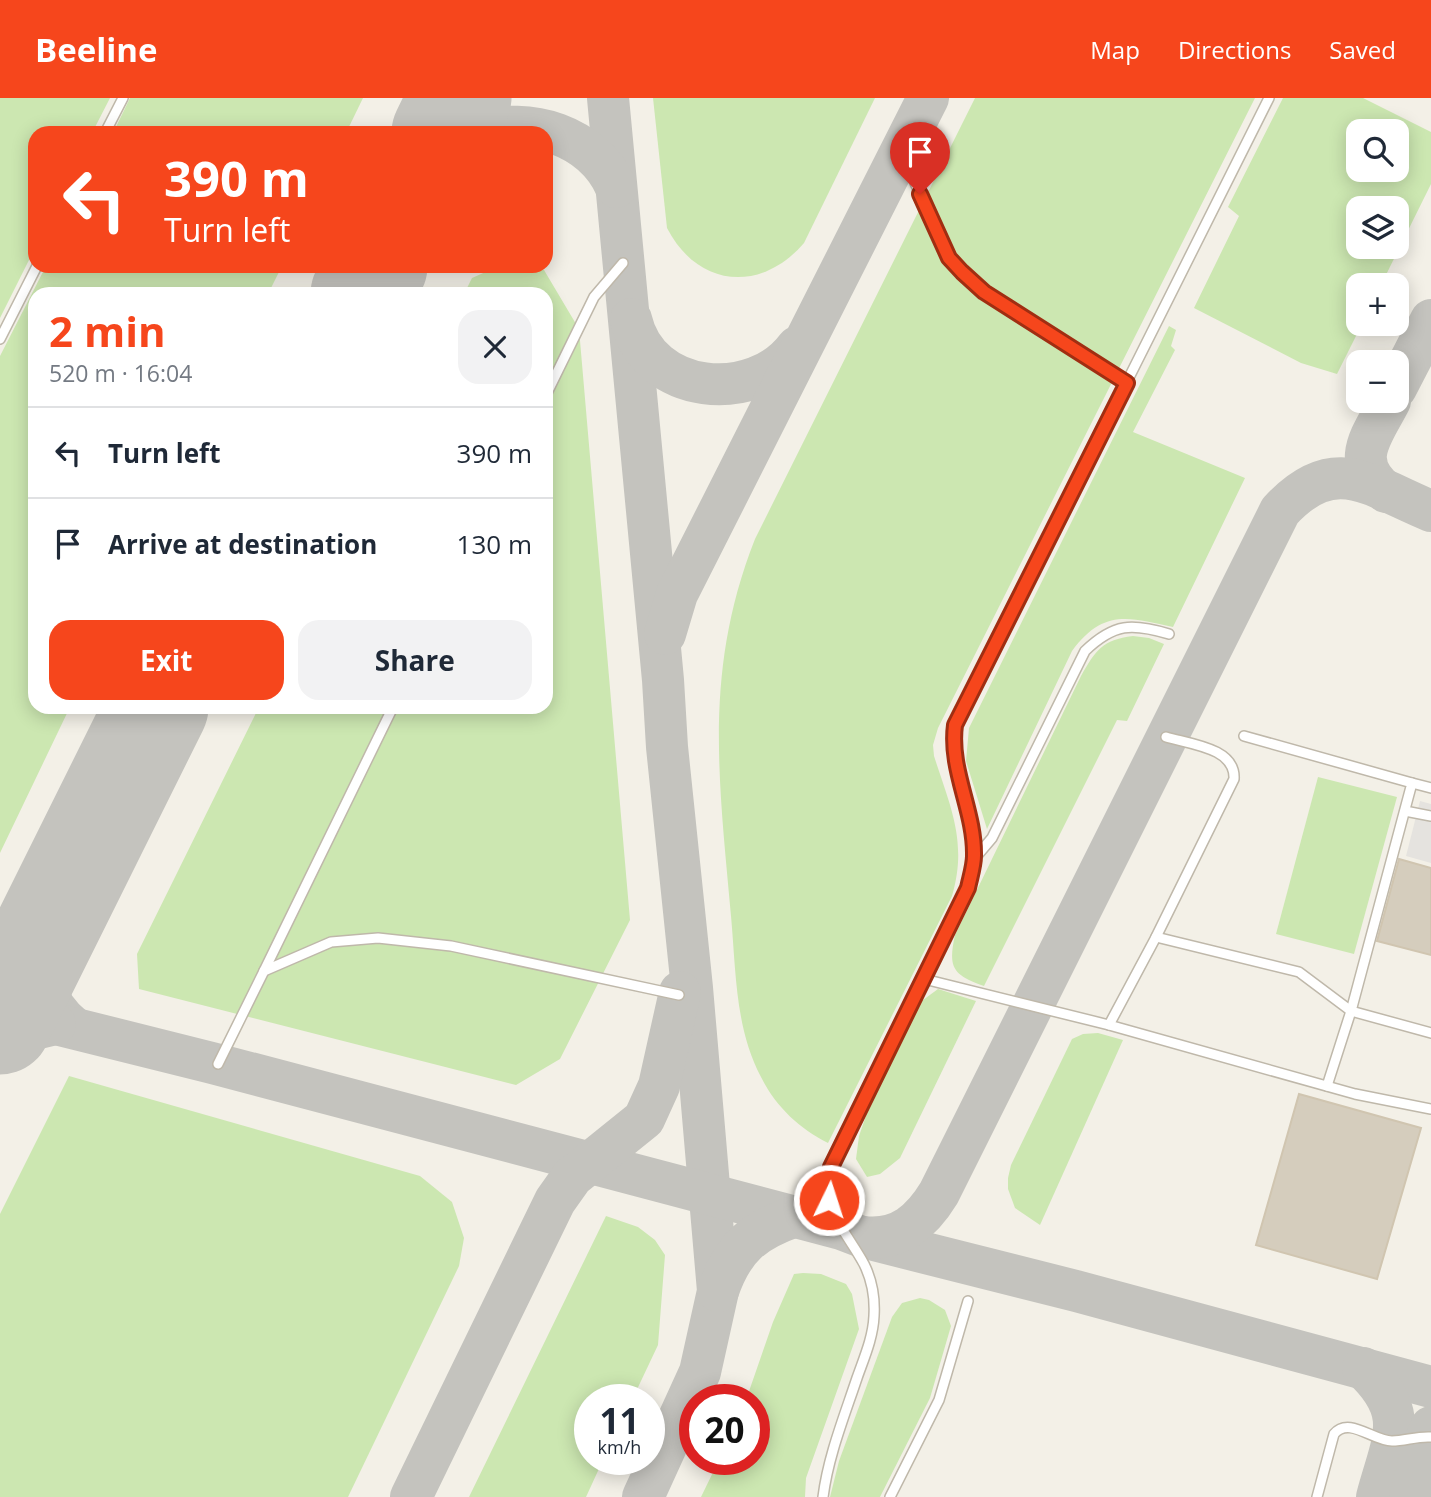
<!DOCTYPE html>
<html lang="en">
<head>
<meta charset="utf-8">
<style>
	:root { --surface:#fff; --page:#f2f2f3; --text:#1f2937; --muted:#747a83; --line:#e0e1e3; --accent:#f6461c }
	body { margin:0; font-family:"Open Sans",sans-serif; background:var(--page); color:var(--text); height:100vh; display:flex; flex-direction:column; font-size:26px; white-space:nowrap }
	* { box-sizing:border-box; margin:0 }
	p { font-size:23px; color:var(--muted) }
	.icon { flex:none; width:38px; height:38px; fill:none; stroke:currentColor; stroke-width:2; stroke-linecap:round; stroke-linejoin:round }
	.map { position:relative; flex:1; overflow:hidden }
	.sheet { position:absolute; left:28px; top:189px; width:525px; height:427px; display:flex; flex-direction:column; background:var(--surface); border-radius:21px; box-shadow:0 4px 18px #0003 }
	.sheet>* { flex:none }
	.guide { position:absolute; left:28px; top:28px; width:525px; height:147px; border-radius:21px; box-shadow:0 4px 18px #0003; background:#f6461c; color:#fff; overflow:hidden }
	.tools { position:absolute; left:1346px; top:21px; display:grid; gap:14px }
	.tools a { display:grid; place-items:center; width:63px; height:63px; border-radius:14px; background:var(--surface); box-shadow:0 4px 18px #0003; font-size:35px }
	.speed { position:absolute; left:574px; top:1286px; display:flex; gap:14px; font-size:35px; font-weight:700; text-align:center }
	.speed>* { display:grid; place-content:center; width:91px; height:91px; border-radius:50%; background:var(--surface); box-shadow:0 4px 18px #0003; line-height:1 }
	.speed small { font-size:18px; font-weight:400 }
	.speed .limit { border:10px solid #d22; background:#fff; color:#111 }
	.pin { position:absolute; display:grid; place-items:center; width:60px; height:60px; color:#fff; margin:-72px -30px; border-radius:50% 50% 50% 0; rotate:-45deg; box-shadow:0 0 7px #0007 }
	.pin .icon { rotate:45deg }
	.me { position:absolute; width:77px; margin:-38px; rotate:4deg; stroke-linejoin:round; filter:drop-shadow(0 0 5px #0008) }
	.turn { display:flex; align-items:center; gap:24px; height:147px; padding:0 21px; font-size:32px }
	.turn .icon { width:91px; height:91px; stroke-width:2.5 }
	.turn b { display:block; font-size:49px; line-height:60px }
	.round { display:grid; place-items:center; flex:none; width:74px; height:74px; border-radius:21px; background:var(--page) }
	.overview { display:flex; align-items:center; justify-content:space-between; height:119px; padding:0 21px }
	h1 { font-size:42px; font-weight:700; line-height:52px; color:var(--accent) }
	.primary-button { display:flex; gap:14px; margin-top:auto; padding:14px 21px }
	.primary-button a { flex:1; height:80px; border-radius:21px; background:var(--accent); color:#fff; font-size:28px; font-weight:700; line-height:80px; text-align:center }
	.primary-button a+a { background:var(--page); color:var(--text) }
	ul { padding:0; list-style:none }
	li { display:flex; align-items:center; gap:21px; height:91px; padding:0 21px; border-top:2px solid var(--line) }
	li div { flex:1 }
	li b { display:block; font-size:26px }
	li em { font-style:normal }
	header { display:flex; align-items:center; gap:42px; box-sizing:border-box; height:98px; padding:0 35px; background:var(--accent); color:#fff }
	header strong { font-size:33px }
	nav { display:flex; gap:38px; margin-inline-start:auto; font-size:24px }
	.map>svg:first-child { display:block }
	.green { fill:#cce7b1; fill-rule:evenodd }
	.parking { fill:#e5e3df }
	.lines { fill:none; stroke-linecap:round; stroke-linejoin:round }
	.taxiway { stroke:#c4c3be; stroke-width:42 }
	.runway { stroke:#c4c3be; stroke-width:103 }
	.building { fill:#d5cdbd; stroke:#d0c5b0; stroke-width:2 }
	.lane-casing { stroke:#bfb8aa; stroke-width:12 }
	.lane { stroke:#fff; stroke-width:9 }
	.route-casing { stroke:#a02e12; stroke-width:18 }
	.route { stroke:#f6461c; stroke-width:12 }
</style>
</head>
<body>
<header>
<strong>Beeline</strong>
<nav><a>Map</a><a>Directions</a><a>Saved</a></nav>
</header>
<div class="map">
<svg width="1431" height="1399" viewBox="0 0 1431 1399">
	<rect width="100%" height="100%" fill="#f3f0e7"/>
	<g class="green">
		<path d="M0,0H110L92,35H35V150L0,220Z"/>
		<path d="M130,0H363L346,35H113Z"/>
		<path d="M653,0H875L804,145C761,195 698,190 667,130Z"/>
		<path d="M975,0H1255L938,630L933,647L934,658C950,708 968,744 952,798L828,1045C799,1030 776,1009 761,979C735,930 736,873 731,818C719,682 703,573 755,441Z"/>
		<path d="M1283,0H1363L1431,34V86L1381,187H1358V226H1362L1337,276L1301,265L1194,210L1239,118L1228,109ZM1358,33H1396V72H1358ZM1358,110H1396V149H1358Z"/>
		<path d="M46,168H282L268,196H35V609H70L0,755V258Z"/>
		<path d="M499,168L544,172L579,231L630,822L560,961L516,987L139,891L137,856L259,609H546V196H464L472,180Z"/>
		<path d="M1169,228L1176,232L1171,248L1175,252L1133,334L1245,380L1173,529C1128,519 1103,511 1072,553L987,731L966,663L969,630Z"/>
		<path d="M1133,538L1149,540L1164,546L1127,623L1117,622L984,888C952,877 948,869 955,837L1081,578C1096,552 1102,542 1133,538Z"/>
		<path d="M1318,679L1397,699L1354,856L1276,836Z"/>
		<path d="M938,891L976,903L900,1060L880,1076L867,1079L856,1061L859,1038L869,1009L919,905Z"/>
		<path d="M1098,935L1123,942L1040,1127L1015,1110L1008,1091V1080L1011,1067L1072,941L1083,936Z"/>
		<path d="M69,978L420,1078L452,1104L464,1140L459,1168L348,1399H0V1116Z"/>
		<path d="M606,1118L638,1129L655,1142L665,1157L658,1247L632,1302H590V1362H603L586,1399H469Z"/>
		<path d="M803,1175L821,1176L846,1186L852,1196L859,1231L806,1380L805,1399H701L719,1362H754V1302H746L773,1224L794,1176Z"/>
		<path d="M920,1200L929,1202L945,1212L951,1228L930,1300L880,1399H830L839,1363L892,1219L902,1205Z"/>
	</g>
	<path class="parking" d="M1420,703L1431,706V765L1406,758Z"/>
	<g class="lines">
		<g class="taxiway">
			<path d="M608,0L663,582L667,649L692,890L718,1193L700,1274L643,1399"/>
			<path d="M477,35C529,17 593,38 616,89"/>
			<path d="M631,221C648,297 754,307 797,249"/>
			<path d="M1396,290L1431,222"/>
			<path d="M1386,394C1348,363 1372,338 1390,303"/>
			<path d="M665,536L677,496L928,0"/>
			<path d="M43,838C38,874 42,904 73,929"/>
			<path d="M0,912L212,965L841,1131L862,1139L1076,1193L1431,1289"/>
			<path d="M0,948L26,933L55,926"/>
			<path d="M864,1139C900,1143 922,1123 939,1095L1280,413C1334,354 1370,388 1431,413"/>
			<path d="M718,1193C733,1149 753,1133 796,1118"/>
			<path d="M1363,1270C1412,1316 1392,1342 1377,1399"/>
			<path d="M411,1399L555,1103L572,1079L644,1021L659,988L680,894"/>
			<path d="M1410,1399L1423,1347L1431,1329"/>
		</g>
		<g class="runway">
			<path d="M443,35L460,0"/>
			<path d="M362,196L376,168"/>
			<path d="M0,925L157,609"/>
		</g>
	</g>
	<g class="building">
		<path d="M1399,761L1431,770V857L1377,843Z"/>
		<path d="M1299,996L1421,1030L1377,1181L1256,1147Z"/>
	</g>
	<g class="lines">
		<g class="lane-casing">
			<g id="lane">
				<path d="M105,35L123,0"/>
				<path d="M901,54L949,160C996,214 1067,247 1127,285"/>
				<path d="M0,241L37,168"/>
				<path d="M546,297L594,199L623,165"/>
				<path d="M1244,638L1412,685L1351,913L1327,988"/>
				<path d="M1412,685L1431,690"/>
				<path d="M1405,713L1431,718"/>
				<path d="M975,760L992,740L1085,553C1114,525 1132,525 1169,536"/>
				<path d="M1156,839L1299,874L1351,913L1431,935"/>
				<path d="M264,873L393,609"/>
				<path d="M924,881L1109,927L1156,839L1234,681C1236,650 1190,646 1166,639"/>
				<path d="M1109,927L1355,996L1431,1011"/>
				<path d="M218,966L264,873L331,844L378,840L451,848L679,897"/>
				<path d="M823,1399C828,1359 844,1319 857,1280C864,1260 873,1240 874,1218C875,1201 872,1182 864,1166C849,1138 824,1113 827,1079L968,790C970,780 974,768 974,758C975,713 949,672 955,627L1269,0"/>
				<path d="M890,1399L939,1302L968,1203"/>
				<path d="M1317,1399L1334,1336C1349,1318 1373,1343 1392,1343C1405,1343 1417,1338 1431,1339"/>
			</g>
		</g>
		<use href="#lane" class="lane"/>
	</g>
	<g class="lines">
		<g class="route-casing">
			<path id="route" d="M829,1102L826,1089L831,1069L968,790C970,780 974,768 974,758C975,713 949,672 955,627L1127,285L984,194L962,174L949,160L920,96"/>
		</g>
		<use href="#route" class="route"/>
	</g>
</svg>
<div class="tools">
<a><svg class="icon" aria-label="search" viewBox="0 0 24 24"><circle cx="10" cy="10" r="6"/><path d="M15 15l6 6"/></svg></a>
<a><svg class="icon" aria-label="layers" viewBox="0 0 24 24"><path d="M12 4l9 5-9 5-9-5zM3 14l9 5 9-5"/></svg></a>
<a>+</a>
<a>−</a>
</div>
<div class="speed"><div>11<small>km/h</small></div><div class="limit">20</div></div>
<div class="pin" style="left:920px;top:96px;background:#d93025"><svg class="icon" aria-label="arrive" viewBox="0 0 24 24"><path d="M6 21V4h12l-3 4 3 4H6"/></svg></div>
<svg class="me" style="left:829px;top:1102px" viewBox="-20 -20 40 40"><circle r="17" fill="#f6461c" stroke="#fff" stroke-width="3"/><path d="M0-11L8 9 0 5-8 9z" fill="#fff"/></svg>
<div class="guide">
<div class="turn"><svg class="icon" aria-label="left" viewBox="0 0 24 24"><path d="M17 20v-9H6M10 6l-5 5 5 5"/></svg><div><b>390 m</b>Turn left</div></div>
</div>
<section class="sheet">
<div class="overview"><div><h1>2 min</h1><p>520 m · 16:04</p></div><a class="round"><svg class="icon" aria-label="close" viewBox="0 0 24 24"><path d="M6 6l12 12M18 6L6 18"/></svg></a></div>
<ul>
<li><svg class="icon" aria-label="left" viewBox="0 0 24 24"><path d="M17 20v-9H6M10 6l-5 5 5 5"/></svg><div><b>Turn left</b></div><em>390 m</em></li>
<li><svg class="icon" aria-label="arrive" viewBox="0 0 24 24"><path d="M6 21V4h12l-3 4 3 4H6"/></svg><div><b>Arrive at destination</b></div><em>130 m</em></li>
</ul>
<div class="primary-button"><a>Exit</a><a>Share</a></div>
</section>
</div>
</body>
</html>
